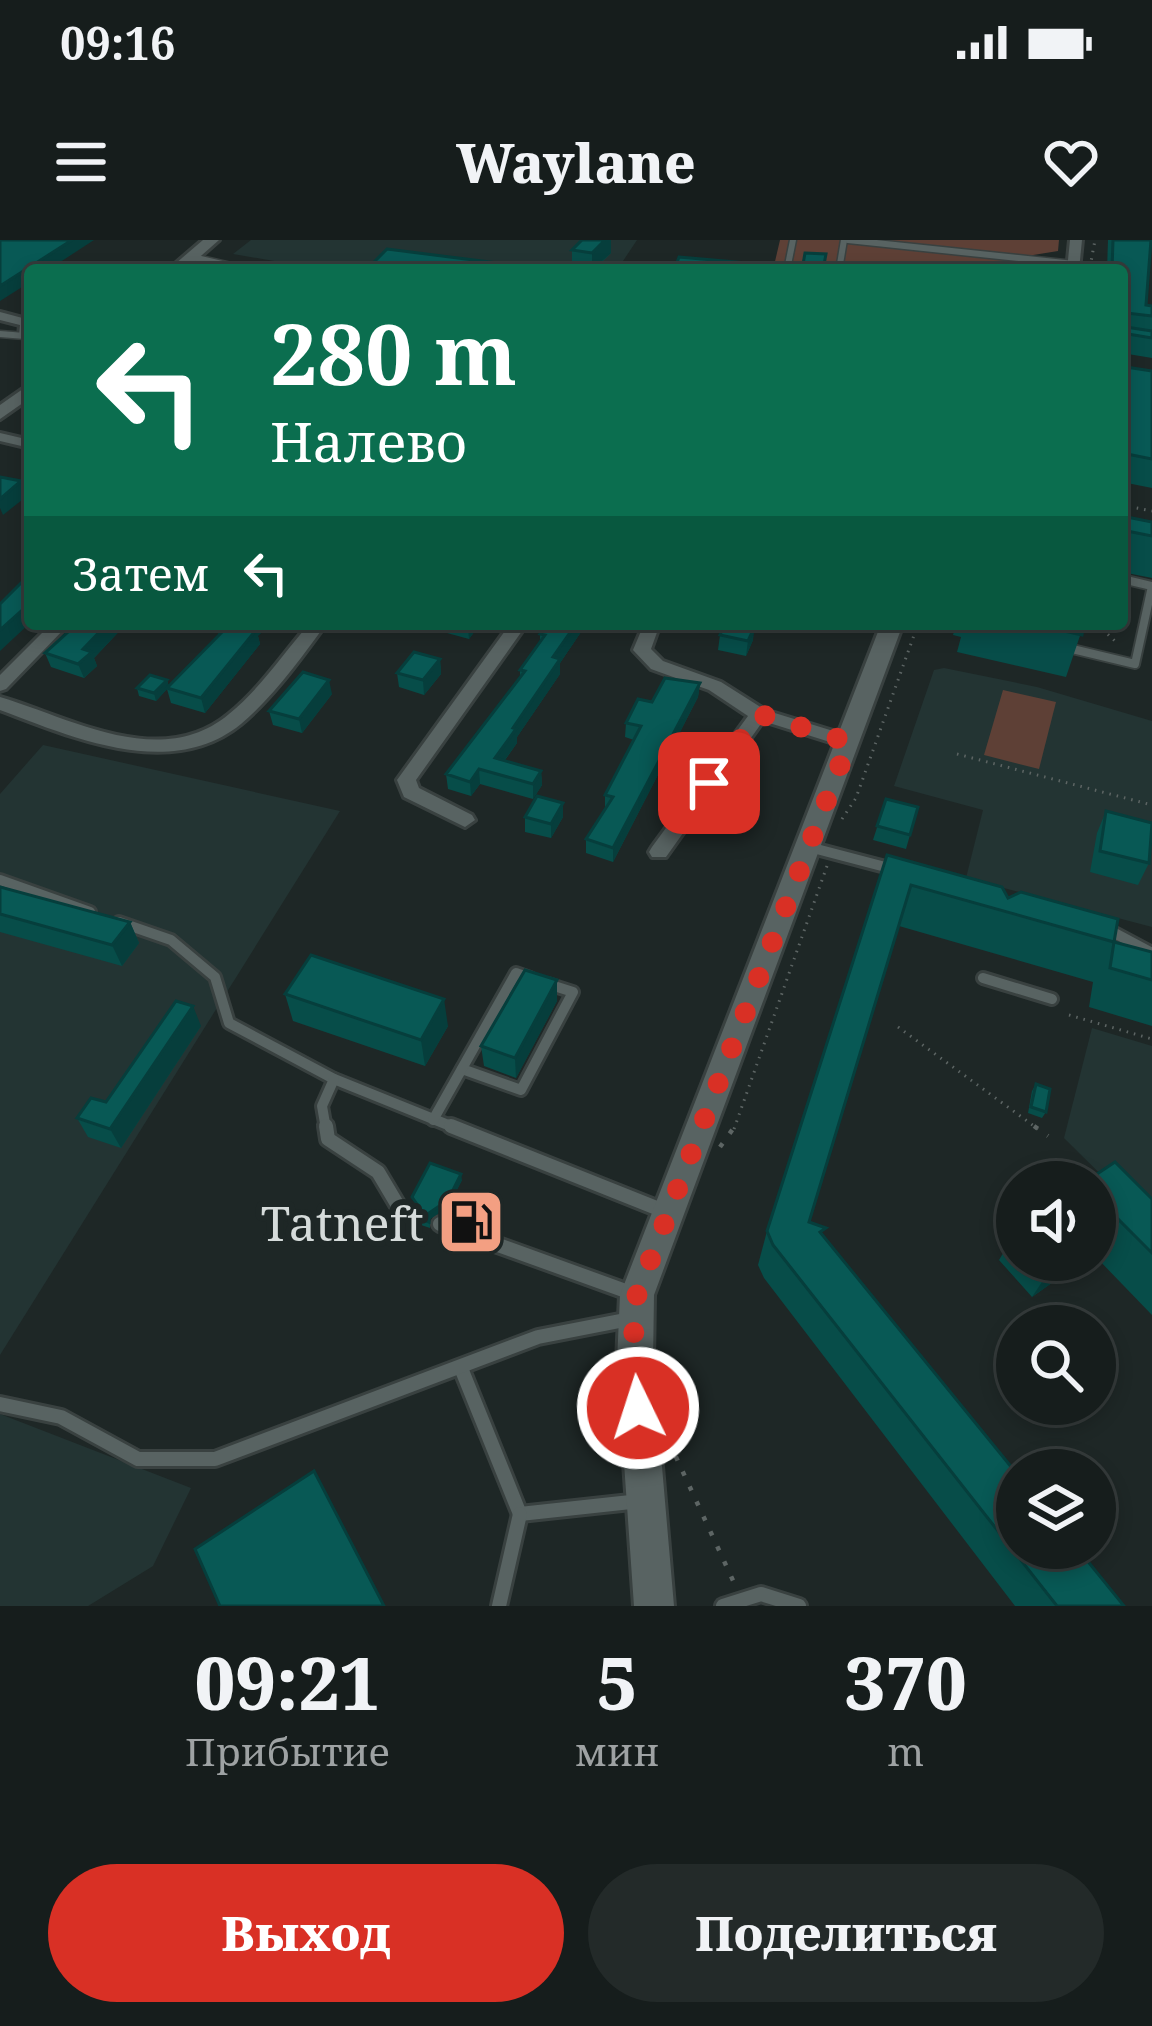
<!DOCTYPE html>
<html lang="ru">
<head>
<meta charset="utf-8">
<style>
	:root { --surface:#161d1c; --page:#232a29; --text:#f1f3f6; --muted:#9ea2a3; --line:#353b3b; --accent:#d93025 }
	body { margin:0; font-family:"Noto Serif",serif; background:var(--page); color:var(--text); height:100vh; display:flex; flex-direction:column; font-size:45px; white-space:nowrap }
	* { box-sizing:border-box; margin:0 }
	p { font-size:39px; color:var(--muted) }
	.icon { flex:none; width:66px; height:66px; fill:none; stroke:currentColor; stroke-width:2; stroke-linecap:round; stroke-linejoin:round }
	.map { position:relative; height:1366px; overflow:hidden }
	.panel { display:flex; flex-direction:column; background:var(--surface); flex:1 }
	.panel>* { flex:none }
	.banner { position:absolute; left:24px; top:24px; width:1104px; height:366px; border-radius:12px; box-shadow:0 6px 18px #0003,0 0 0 3px var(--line); background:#0b6e4f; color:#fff; overflow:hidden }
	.tools { position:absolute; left:996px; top:921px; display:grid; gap:24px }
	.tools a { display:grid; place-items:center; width:120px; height:120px; border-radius:50%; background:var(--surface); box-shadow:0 6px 18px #0003,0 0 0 3px var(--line); font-size:60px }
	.pin { position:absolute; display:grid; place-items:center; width:102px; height:102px; color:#fff; margin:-51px; border-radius:24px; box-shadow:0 6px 18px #0006 }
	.me { position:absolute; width:132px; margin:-66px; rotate:356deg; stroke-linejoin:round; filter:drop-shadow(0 0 9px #0008) }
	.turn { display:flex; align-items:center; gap:42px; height:252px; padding:0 48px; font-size:54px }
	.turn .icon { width:156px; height:156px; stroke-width:2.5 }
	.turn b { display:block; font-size:84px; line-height:102px }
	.then { display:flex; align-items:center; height:114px; padding:0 48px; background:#0003; gap:24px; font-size:45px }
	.eta { display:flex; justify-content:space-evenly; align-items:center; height:204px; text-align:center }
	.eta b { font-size:72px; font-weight:800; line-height:84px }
	.button { display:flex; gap:24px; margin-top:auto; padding:24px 48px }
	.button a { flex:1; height:138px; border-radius:72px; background:var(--accent); color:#fff; font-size:48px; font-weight:800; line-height:138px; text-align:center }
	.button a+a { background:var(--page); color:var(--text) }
	.status { display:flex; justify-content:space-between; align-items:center; height:84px; padding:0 60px; background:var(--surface); direction:ltr }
	.status svg { height:33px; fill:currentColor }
	header { display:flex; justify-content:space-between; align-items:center; height:156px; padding:0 48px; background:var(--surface); font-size:54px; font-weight:800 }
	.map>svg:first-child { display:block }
	.built { fill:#233433 }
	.green { fill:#5e4036 }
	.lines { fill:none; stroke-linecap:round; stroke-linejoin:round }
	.service-far3-casing { stroke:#394140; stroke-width:9 }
	.service-far2-casing { stroke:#394140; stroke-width:12 }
	.service-far1-casing { stroke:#394140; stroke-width:16 }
	.service-casing { stroke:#394140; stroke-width:20 }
	.minor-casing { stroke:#394140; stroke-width:6 }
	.tertiary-casing { stroke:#394140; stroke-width:6 }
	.path-far1 { stroke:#5d6564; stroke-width:3; stroke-dasharray:1.5 6; stroke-linecap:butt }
	.path { stroke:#5d6564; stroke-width:4.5; stroke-dasharray:4.5 12; stroke-linecap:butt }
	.service-far3 { stroke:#586362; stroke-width:6 }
	.service-far2 { stroke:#586362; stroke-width:8 }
	.service-far1 { stroke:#586362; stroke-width:10 }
	.service { stroke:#586362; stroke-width:14 }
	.minor { fill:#586362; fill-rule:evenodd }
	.tertiary { fill:#586362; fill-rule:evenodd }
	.wall { fill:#074d49 }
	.shaded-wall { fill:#063e3c }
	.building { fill:#085955; stroke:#063e3c; stroke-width:3 }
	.route { stroke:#d93025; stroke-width:21; stroke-dasharray:0 37.8 }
	.labels { text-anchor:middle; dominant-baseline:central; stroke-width:12; stroke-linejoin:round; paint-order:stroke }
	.near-poi-label { font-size:48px; fill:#d5dbda; stroke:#1e2726; text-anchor:end }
</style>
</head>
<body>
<div class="status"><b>09:16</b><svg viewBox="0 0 49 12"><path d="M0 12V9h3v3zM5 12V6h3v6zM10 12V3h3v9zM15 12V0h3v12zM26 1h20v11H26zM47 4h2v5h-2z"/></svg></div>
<header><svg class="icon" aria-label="menu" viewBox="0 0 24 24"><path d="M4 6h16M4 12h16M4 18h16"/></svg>Waylane<svg class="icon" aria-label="heart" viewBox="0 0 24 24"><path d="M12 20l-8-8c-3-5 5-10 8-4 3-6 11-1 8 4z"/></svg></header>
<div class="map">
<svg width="1152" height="1366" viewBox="0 0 1152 1366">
	<rect width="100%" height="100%" fill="#1e2726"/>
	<g class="built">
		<path d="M251,0H637L617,30H326L233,14Z"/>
		<path d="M944,428L1037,447L1152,481V687L966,638L983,570L894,546L934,430Z"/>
		<path d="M43,505L340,571L0,1115V554Z"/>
		<path d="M1092,788L1152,806V985L1064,898Z"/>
		<path d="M0,1174L191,1248L153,1326L88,1366H0Z"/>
	</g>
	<g class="green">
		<path d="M780,0H1059L1058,11L1027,16L1028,30H773Z"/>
		<path d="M1003,450L1056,462L1039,529L984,515Z"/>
	</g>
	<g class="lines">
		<g class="service-far3-casing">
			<g id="service-far3">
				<path d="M848,0L1074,24"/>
				<path d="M192,17L248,30"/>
				<path d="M787,30L793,0"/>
				<path d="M839,30L844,0"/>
				<path d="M0,94L25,96"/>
			</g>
		</g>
		<g class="service-far2-casing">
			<path id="service-far2" d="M1064,407L1135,424L1152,346L1122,339"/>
		</g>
		<g class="service-far1-casing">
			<g id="service-far1">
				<path d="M809,607L893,629"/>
				<path d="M0,640L90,672"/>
				<path d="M119,682L171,700L215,737L229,783L334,839L458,889"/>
				<path d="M1107,689L1152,713"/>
				<path d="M983,738L1052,759"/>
				<path d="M462,829L521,850L573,752L548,744"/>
				<path d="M433,880L516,733L530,738"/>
				<path d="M326,889L322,866L334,839"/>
			</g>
		</g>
		<g class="service-casing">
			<g id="service">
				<path d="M326,886L328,899L378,932L400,969L409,973"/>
				<path d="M451,886L664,971"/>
				<path d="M440,984L634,1054"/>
				<path d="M461,1128L520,1274L640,1261"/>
				<path d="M0,1164L61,1177L138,1219H215L538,1097L630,1079"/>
				<path d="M499,1366L520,1274"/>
				<path d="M723,1366L761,1354L799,1366"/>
			</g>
		</g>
		<g class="minor-casing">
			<g id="minor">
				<path d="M1070,0H1082L1079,30H1067Z"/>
				<path d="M0,72L30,80V101L19,96L20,85L0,80Z"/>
				<path d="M0,193L30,200V208L0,201Z"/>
				<path d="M51,384H69L6,449L0,451V435Z"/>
				<path d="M309,384H326C301,418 274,456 241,484C171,541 72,497 0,470V457C71,478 161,531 229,474C260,449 283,414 309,384Z"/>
				<path d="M510,384H527L416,540L419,548L472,575L475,580L465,587L404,557L397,540Z"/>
				<path d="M644,384H660L651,409L663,421L721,442L765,470L856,498L858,502L849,508L763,481L666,617H652L649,612L652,607L748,476L709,450L651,429L633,410Z"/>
			</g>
		</g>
		<g class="tertiary-casing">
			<g id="tertiary">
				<path d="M203,0H219L185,30H168Z"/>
				<path d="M30,144V158L0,179V165Z"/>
				<path d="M881,384H903L654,1055L653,1122L674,1366H634L617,1122L620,1055Z"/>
			</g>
		</g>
		<g class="path-far1">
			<path d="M1090,27L1095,0"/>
			<path d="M1122,265L1152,271"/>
			<path d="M1097,384L1117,403"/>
			<path d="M957,514L1152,565"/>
			<path d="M842,579L856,558L918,384"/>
			<path d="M1069,775L1152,799"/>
			<path d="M898,787L1038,889"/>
			<path d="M734,889L827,626"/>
		</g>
		<g class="path">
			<path d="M1034,886L1048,896"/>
			<path d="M720,907L735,886"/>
			<path d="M670,1184L676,1217L736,1347"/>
		</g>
		<use href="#service-far3" class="service-far3"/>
		<use href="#service-far2" class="service-far2"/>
		<use href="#service-far1" class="service-far1"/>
		<use href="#service" class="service"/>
		<use href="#minor" class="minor"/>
		<use href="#tertiary" class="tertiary"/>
	</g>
	<g class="wall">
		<path d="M1108,0H1151L1146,65L1152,66V118L1122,113V30H1107Z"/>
		<path d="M572,10L611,13L594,30H580L572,29Z"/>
		<path d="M1126,127L1152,131V248L1122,242V139Z"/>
		<path d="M1122,276L1152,282V338L1122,332Z"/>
		<path d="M77,384H126L94,418L97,426L84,438L51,427L45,413Z"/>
		<path d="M446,384H480L469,399L447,393Z"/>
		<path d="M762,384H794L789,392Z"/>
		<path d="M956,384H1084L1066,437L957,412L961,397L953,395Z"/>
		<path d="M217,388L258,396L260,404L205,473L171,463L167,449L156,461L139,456L137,448L167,440L169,446L219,395Z"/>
		<path d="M581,392L560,423V434L517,497V503L505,520L541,531L542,545L533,559L480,544L471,556L448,549L446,534L520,437V430L540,402V394Z"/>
		<path d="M720,395L753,400L746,416L718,410Z"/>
		<path d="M440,419L441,434L424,455L399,447L397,433Z"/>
		<path d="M700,443L698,457L613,622L586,613V599L605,570V555L634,500L625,497L626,483L652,462Z"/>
		<path d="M332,454L302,493L273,485L269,471Z"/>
		<path d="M886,559L918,567L906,609L873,600Z"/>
		<path d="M563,563V577L551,598L525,592V577Z"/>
		<path d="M1106,571L1149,623L1138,645L1090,632L1097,593Z"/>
		<path d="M887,615L1008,658L1114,702L1152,712V786L1089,767L1093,742L899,686L809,982L824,996L1124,1366H1015L764,1038L758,1025L767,991Z"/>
		<path d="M0,647L130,682L139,703L122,726L0,692Z"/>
		<path d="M557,740V761L516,838L484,826L481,806Z"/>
		<path d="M285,754L448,786L425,826L293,781Z"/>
		<path d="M201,786L121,908L88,897L77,878L106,862Z"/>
		<path d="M1036,844L1046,872L1042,878L1028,873L1032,851Z"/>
		<path d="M462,940L451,961L485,971L486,977L482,987L439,973L430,979V988L415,983L413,976L418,969L412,957Z"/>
		<path d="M1095,942L1152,959V1075L1095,1016Z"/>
		<path d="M1017,990V1020H1084L1032,1057L999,1020Z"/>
	</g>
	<g class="shaded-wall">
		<path d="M72,0H94L48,30H30V42L0,61V46Z"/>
		<path d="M605,0H611V13L592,30V13Z"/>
		<path d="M21,241L27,256L3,275L0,268V259Z"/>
		<path d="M30,363V383L0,411V390Z"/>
		<path d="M107,384H126L94,418L97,426L84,438L78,424L83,409Z"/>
		<path d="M252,384H271L258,396L260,404L205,473L201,458Z"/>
		<path d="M471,384H480L469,399L468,388Z"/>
		<path d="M576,384H581V392L560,423V434L517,497V503L496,532L495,518L553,417Z"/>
		<path d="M755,386L753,400L746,416L748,401Z"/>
		<path d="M440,419L441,434L424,455L423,440Z"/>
		<path d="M167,440L169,447L156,461L154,453Z"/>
		<path d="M329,440L332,454L302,493L299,479Z"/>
		<path d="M700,443L698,457L613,622V608Z"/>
		<path d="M479,529L480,544L471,556L470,542Z"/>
		<path d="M541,531L542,545L533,559V544Z"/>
		<path d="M563,563V577L551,598V584Z"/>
		<path d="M130,682L139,703L122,726L112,705Z"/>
		<path d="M557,740V761L516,838L515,818Z"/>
		<path d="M444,759L448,786L425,826L421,800Z"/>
		<path d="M193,766L201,786L121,908L110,889Z"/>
		<path d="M461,934L462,940L449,966L448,960Z"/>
		<path d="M438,967L439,973L430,979V988L429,973Z"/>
		<path d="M1118,979L1095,1011V996Z"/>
		<path d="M1060,1020H1084L1032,1057L1054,1024Z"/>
	</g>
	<g class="building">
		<path d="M0,0H72L0,46Z"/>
		<path d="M582,0H605L592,13L572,10Z"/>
		<path d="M1113,0H1151L1146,65L1152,66V76L1127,73L1122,79V30H1112Z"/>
		<path d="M387,9L497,23L491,30H366Z"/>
		<path d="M805,13L826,14L823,30H802Z"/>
		<path d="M679,17L748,23L746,30H674Z"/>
		<path d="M1122,82L1126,87L1152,91V98L1122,93Z"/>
		<path d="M1126,127L1152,131V219L1122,213V143Z"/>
		<path d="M0,237L21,241L0,259Z"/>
		<path d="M1122,276L1152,282V296L1122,290Z"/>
		<path d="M30,334V363L0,390V364Z"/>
		<path d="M77,384H107L83,409L92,412L78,424L45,413Z"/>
		<path d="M221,384H252L248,388L256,390L201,458L167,448L224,390L217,388Z"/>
		<path d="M547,384H576L553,417L560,419L513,488L516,489L495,518L541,531L533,544L479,529L470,542L446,534L525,431L520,430L545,395L540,394Z"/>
		<path d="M725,384H747L755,386L748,401L720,395Z"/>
		<path d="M1032,384H1084L1082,395Z"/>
		<path d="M414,412L440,419L423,440L397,433Z"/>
		<path d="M303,432L329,440L299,479L269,471Z"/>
		<path d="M150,435L167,440L154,453L137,448Z"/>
		<path d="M665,438L700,443L613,608L586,599L613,557L605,555L641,486L626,483L638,459L652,462Z"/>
		<path d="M537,556L563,563L551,584L525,577Z"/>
		<path d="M886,559L918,567L910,595L877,586Z"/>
		<path d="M1106,571L1152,583L1149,623L1100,611Z"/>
		<path d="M887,615L1002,647L1008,658L1021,652L1118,679L1114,702L911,645L809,982L826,988L820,992L1017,1234V1308H1077L1124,1366H1057L773,1005L767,991Z"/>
		<path d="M0,647L130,682L112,705L0,674Z"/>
		<path d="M1114,702L1152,712V740L1110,728Z"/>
		<path d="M311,715L444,759L421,800L285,754Z"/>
		<path d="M525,730L557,740L515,818L481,806Z"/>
		<path d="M176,761L193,766L110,889L77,878L91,858L106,862Z"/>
		<path d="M1036,844L1050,849L1046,872L1031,867Z"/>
		<path d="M1115,922L1152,959V1013L1118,979L1095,996V942H1085Z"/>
		<path d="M430,923L461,934L448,960L485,971L481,981L438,967L429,973V982L413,976L419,967L412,957Z"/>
		<path d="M314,1231L384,1366H220L195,1309Z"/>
	</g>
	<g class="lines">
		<path class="route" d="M638,1168L633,1078L637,1055L849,502L759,474L709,543"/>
	</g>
	<defs>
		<g id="fuel-square" transform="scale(3.45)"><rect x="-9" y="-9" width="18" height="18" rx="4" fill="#f39f82" stroke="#1e2726"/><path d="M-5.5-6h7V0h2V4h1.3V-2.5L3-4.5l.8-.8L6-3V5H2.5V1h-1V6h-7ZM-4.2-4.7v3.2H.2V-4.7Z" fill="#111"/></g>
	</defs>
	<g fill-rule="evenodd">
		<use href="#fuel-square" x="471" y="982"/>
	</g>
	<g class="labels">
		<g class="near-poi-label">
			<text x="424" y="982">Tatneft</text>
		</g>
	</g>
</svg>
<div class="tools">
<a><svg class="icon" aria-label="sound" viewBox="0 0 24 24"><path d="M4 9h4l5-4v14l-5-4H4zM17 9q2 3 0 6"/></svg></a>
<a><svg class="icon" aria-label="search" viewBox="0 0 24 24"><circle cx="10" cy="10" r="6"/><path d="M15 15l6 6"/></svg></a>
<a><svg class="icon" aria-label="layers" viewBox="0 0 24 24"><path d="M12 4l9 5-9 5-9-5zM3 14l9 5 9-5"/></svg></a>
</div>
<div class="pin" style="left:709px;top:543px;background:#d93025"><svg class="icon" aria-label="arrive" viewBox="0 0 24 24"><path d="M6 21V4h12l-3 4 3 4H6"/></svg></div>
<svg class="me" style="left:638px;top:1168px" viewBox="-20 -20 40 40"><circle r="17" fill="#d93025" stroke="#fff" stroke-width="3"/><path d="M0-11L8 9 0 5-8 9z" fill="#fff"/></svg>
<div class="banner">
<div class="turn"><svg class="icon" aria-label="left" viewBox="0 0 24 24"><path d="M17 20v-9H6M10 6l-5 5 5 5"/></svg><div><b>280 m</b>Налево</div></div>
<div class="then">Затем<svg class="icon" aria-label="left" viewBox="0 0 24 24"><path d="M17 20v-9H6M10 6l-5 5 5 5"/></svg></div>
</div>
</div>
<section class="panel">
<div class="eta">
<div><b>09:21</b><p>Прибытие</p></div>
<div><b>5</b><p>мин</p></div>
<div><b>370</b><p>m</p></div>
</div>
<div class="button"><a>Выход</a><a>Поделиться</a></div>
</section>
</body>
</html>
